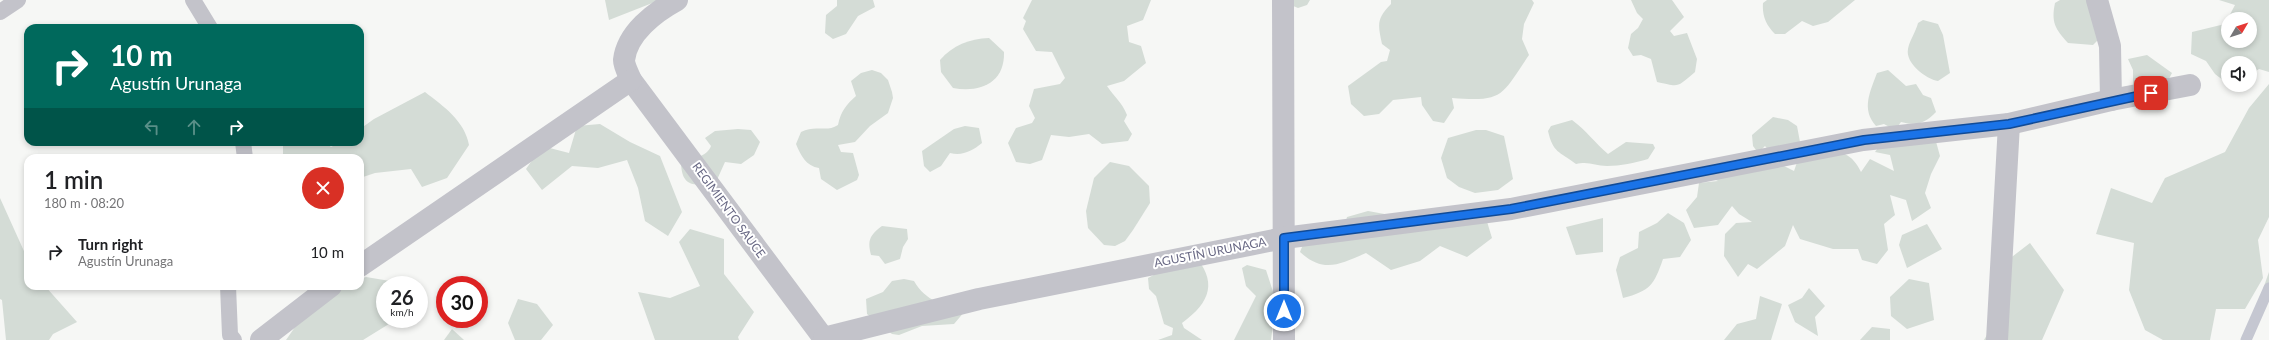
<!DOCTYPE html>
<html lang="en">
<head>
<meta charset="utf-8">
<style>
	:root { --surface:#fff; --page:#f2f2f2; --text:#202124; --muted:#757577 }
	body { margin:0; font-family:Lato,sans-serif; background:var(--page); color:var(--text); height:100vh; display:flex; flex-direction:column; font-size:15px; white-space:nowrap }
	* { box-sizing:border-box; margin:0 }
	p { font-size:13px; color:var(--muted) }
	.icon { flex:none; width:22px; height:22px; fill:none; stroke:currentColor; stroke-width:2; stroke-linecap:round; stroke-linejoin:round }
	.map { position:relative; flex:1; overflow:hidden }
	.side { position:absolute; left:24px; top:154px; width:340px; height:136px; display:flex; flex-direction:column; background:var(--surface); border-radius:12px; box-shadow:0 2px 6px #0003 }
	.side>* { flex:none }
	.hud { position:absolute; left:24px; top:24px; width:340px; height:122px; border-radius:12px; box-shadow:0 2px 6px #0003; background:#00695c; color:#fff; overflow:hidden }
	.needle { width:26px; rotate:51deg }
	.controls { position:absolute; left:2221px; top:12px; display:grid; gap:8px }
	.controls a { display:grid; place-items:center; width:36px; height:36px; border-radius:50%; background:var(--surface); box-shadow:0 2px 6px #0003; font-size:20px }
	.speed { position:absolute; left:376px; top:276px; display:flex; gap:8px; font-size:20px; font-weight:700; text-align:center }
	.speed>* { display:grid; place-content:center; width:52px; height:52px; border-radius:50%; background:var(--surface); box-shadow:0 2px 6px #0003; line-height:1 }
	.speed small { font-size:10px; font-weight:400 }
	.speed .limit { border:6px solid #d22; background:#fff; color:#111 }
	.pin { position:absolute; display:grid; place-items:center; width:34px; height:34px; color:#fff; margin:-17px; border-radius:8px; box-shadow:0 2px 6px #0006 }
	.me { position:absolute; width:44px; margin:-22px; rotate:0deg; stroke-linejoin:round; filter:drop-shadow(0 0 3px #0008) }
	.turn { display:flex; align-items:center; gap:14px; height:84px; padding:0 20px; font-size:18px }
	.turn .icon { width:52px; height:52px; stroke-width:2.5 }
	.turn b { display:block; font-size:28px; line-height:34px }
	.lanes { display:flex; align-items:center; height:38px; padding:0 20px; background:#0003; justify-content:center; gap:20px; direction:ltr }
	.lanes .off { opacity:.35 }
	.round { display:grid; place-items:center; flex:none; width:42px; height:42px; border-radius:21px; background:var(--page) }
	.headline { display:flex; align-items:center; justify-content:space-between; height:68px; padding:0 20px }
	h1 { font-size:24px; font-weight:600; line-height:30px }
	ul { padding:0; list-style:none }
	li { display:flex; align-items:center; gap:12px; height:60px; padding:0 20px }
	li div { flex:1 }
	li b { display:block; font-size:15px }
	li em { font-style:normal }
	.map>svg:first-child { display:block }
	.green { fill:#d4dcd6; fill-rule:evenodd }
	.lines { fill:none; stroke-linecap:round; stroke-linejoin:round }
	.stream { stroke:#c5c7d1; stroke-width:11 }
	.lane { stroke:#c3c3ca; stroke-width:16 }
	.street { stroke:#c3c3ca; stroke-width:22 }
	.route-casing { stroke:#114b97; stroke-width:10 }
	.route { stroke:#1a73e8; stroke-width:7 }
	.labels { text-anchor:middle; dominant-baseline:central; stroke-width:4; stroke-linejoin:round; paint-order:stroke }
	.street-label { font-size:12px; fill:#686884; stroke:#fff }
</style>
</head>
<body>
<div class="map">
<svg width="2269" height="340" viewBox="0 0 2269 340">
	<rect width="100%" height="100%" fill="#f6f7f5"/>
	<g class="green">
		<path d="M605,0H660L609,20Z"/>
		<path d="M837,0H873L875,7L858,16L846,34L833,39L825,33L826,15L837,6Z"/>
		<path d="M1032,0H1151L1143,20L1127,26L1129,42L1141,46L1146,63L1124,81L1107,86C1114,97 1122,102 1127,115L1124,121L1132,134L1128,141L1102,144L1089,134L1069,137L1051,135L1042,160L1030,164L1016,162L1008,143L1016,128L1032,123L1035,118L1029,106L1034,89L1060,84L1065,78L1052,52L1036,51L1023,29L1026,21L1023,18Z"/>
		<path d="M1279,0H1310L1307,5L1298,8Z"/>
		<path d="M1391,0H1532L1534,3L1524,24L1522,39L1529,55C1501,96 1504,102 1452,98L1454,108L1444,123L1433,121L1422,105L1421,97L1393,100L1379,114L1364,116L1351,104L1348,86L1381,62L1387,61L1390,50L1382,44C1378,25 1376,19 1391,4Z"/>
		<path d="M1631,0H1672L1684,17L1670,31L1674,36L1687,33L1697,59L1695,72C1676,88 1680,87 1657,82L1651,59L1641,55L1633,56L1628,48L1631,34L1638,28L1643,19L1637,13Z"/>
		<path d="M1767,0H1855L1828,22L1813,26L1802,21L1785,34H1775C1766,25 1762,16 1763,3Z"/>
		<path d="M2060,0H2091L2103,35L2093,45L2068,43C2055,29 2051,22 2055,3Z"/>
		<path d="M2219,0H2269V72L2259,69L2250,75V63H2228V84L2215,74L2206,61L2191,54L2192,32L2225,24L2235,5ZM2228,19H2250V41H2228Z"/>
		<path d="M1923,20L1938,24L1943,35L1950,73L1938,81C1926,79 1905,63 1908,49C1909,42 1916,31 1918,23Z"/>
		<path d="M989,38L1004,52C1005,83 980,93 953,88L941,72L940,60C953,45 969,39 989,38Z"/>
		<path d="M2147,55L2172,73L2164,88L2133,86V70L2128,59Z"/>
		<path d="M872,70L881,73L888,80L892,92L893,98L888,113L870,126L855,142L838,145L841,152L853,153L859,175L857,180L837,190L821,179L819,168C806,166 801,156 796,144L801,132C816,124 826,133 838,125C841,111 846,105 856,96L851,81L861,73Z"/>
		<path d="M1888,70L1906,86L1916,84L1923,95L1931,98L1936,112C1924,124 1917,126 1901,122L1895,130L1884,124L1876,126C1861,109 1870,92 1877,73Z"/>
		<path d="M2269,84V217L2258,240L2263,278L2245,309H2216L2210,340H2163L2145,330L2129,290L2134,243L2096,234L2111,188L2152,203L2165,178L2225,152L2249,108Z"/>
		<path d="M425,92C443,106 465,121 469,145L447,178L422,187L411,169L375,173L360,178V158H283V142H325L331,147L341,142H360V129L374,119Z"/>
		<path d="M1773,117L1788,120L1797,126L1800,142L1770,152L1765,146L1761,150H1756L1753,146L1752,135Z"/>
		<path d="M1572,120C1586,130 1595,143 1608,154L1626,142L1653,144L1655,148L1648,159C1634,163 1621,166 1607,166C1595,166 1589,161 1576,164C1559,151 1553,153 1548,131L1551,126Z"/>
		<path d="M600,124L630,142L660,156L682,212L668,236L645,221L638,188L627,160L598,168L572,166L542,190L526,169L542,146L569,153L577,126Z"/>
		<path d="M965,126L979,128L982,143C972,151 963,156 950,153L941,166L930,172L924,166L922,151L954,129Z"/>
		<path d="M738,129L751,130L760,142L754,155L741,164L725,162L716,182C696,186 681,189 681,161C692,159 707,157 711,146L705,138L715,131Z"/>
		<path d="M1476,130H1486L1504,136L1513,179L1498,190L1475,193L1459,187L1447,178L1441,158L1448,138Z"/>
		<path d="M1886,137L1935,138L1940,156L1931,174L1925,193L1931,208L1912,221L1906,200L1890,195L1895,215L1884,224L1888,250L1877,264L1862,260L1858,249H1833L1800,239L1793,225L1785,246L1757,269L1748,264L1738,277L1724,256L1725,234L1736,223L1752,222L1739,214L1732,206L1718,225L1694,228L1686,210L1697,197L1699,183L1718,181L1702,174L1774,161L1794,171L1801,151C1828,152 1848,144 1861,172L1870,159L1894,171L1890,155L1875,152Z"/>
		<path d="M1110,162L1129,166L1149,186L1150,203L1133,230L1125,241L1115,246L1104,245L1088,228L1086,211L1094,178Z"/>
		<path d="M0,198L28,260V286H45L77,322L53,334L49,340H6L2,300L0,299Z"/>
		<path d="M1368,211L1401,217L1485,215L1492,238L1467,257L1440,246L1420,261L1391,270L1366,253C1340,264 1324,274 1300,252L1308,232L1341,239L1347,217Z"/>
		<path d="M1668,213L1684,223L1691,240L1680,257L1663,259C1654,285 1650,291 1623,298L1616,270L1620,257L1638,248L1639,232L1657,223Z"/>
		<path d="M1603,218V252L1576,255L1566,227Z"/>
		<path d="M1927,224L1942,249L1907,268L1899,245L1902,235Z"/>
		<path d="M882,226L907,229L908,239L903,247L900,259L885,264L879,256L871,255C867,240 870,235 882,226Z"/>
		<path d="M690,229L724,239V274L754,312L738,337L739,340H655L638,292L670,298L700,286L679,242Z"/>
		<path d="M2030,243L2064,290L2042,340H1984L1995,321L2004,263Z"/>
		<path d="M1193,254C1218,281 1211,302 1182,323L1184,328L1202,340H1158L1172,335L1173,328L1164,324L1156,296L1149,289L1148,278Z"/>
		<path d="M1247,265L1266,270L1276,301L1271,340H1231H1234L1256,296L1246,286L1242,268Z"/>
		<path d="M2269,272V297L2263,289Z"/>
		<path d="M366,277L396,282V285H385V319H397L363,340H286L318,294L341,286H360V279Z"/>
		<path d="M904,279L914,281C926,302 943,304 965,311L954,324L922,326L899,335L892,334L867,314L866,299L883,292L892,281Z"/>
		<path d="M1909,279L1929,283L1934,320L1907,329L1891,316L1890,297Z"/>
		<path d="M1809,288L1825,306L1815,317L1818,336L1795,322L1788,305L1802,298Z"/>
		<path d="M1760,296L1782,304L1771,340H1724L1737,324L1756,319Z"/>
		<path d="M518,299L537,304L553,325L541,340H515L508,323Z"/>
		<path d="M1872,327L1890,329V340H1860Z"/>
		<path d="M452,329L464,340H444Z"/>
	</g>
	<g class="lines">
		<path class="stream" d="M2246,340L2269,288"/>
		<g class="lane">
			<path d="M193,0L210,28"/>
			<path d="M0,12L18,0"/>
			<path d="M243,142L245,158"/>
			<path d="M228,286L230,335L234,340"/>
		</g>
		<g class="street">
			<path d="M677,0C655,12 627,33 624,60C624,66 629,75 631,80L825,340"/>
			<path d="M1283,0L1284,340"/>
			<path d="M2097,0L2110,46L2111,100"/>
			<path d="M360,266L631,80"/>
			<path d="M824,338L979,299L1284,238L1511,209L1863,140L2009,124L2111,100L2190,85"/>
			<path d="M261,340L331,286"/>
			<path d="M1997,340L2009,124"/>
		</g>
	</g>
	<g class="lines">
		<g class="route-casing">
			<path id="route" d="M1284,311V238L1511,209L1864,140L2009,124L2151,93"/>
		</g>
		<use href="#route" class="route"/>
	</g>
	<g class="labels">
		<g class="street-label">
			<text transform="translate(729 210) rotate(54)">REGIMIENTO SAUCE</text>
			<text transform="translate(1210 252) rotate(-11)">AGUSTÍN URUNAGA</text>
		</g>
	</g>
</svg>
<div class="controls">
<a><svg class="needle" viewBox="-14 -14 28 28"><path d="M0-13l5 13h-10z" fill="#e53935"/><path d="M0 13l5-13h-10z" fill="#757577"/></svg></a>
<a><svg class="icon" aria-label="sound" viewBox="0 0 24 24"><path d="M4 9h4l5-4v14l-5-4H4zM17 9q2 3 0 6"/></svg></a>
</div>
<div class="speed"><div>26<small>km/h</small></div><div class="limit">30</div></div>
<div class="pin" style="left:2151px;top:93px;background:#d93025"><svg class="icon" aria-label="arrive" viewBox="0 0 24 24"><path d="M6 21V4h12l-3 4 3 4H6"/></svg></div>
<svg class="me" style="left:1284px;top:311px" viewBox="-20 -20 40 40"><circle r="17" fill="#1a73e8" stroke="#fff" stroke-width="3"/><path d="M0-11L8 9 0 5-8 9z" fill="#fff"/></svg>
<div class="hud">
<div class="turn"><svg class="icon" aria-label="right" viewBox="0 0 24 24"><path d="M7 20v-9h11M14 6l5 5-5 5"/></svg><div><b>10 m</b>Agustín Urunaga</div></div>
<div class="lanes"><svg class="icon off" aria-label="left" viewBox="0 0 24 24"><path d="M17 20v-9H6M10 6l-5 5 5 5"/></svg><svg class="icon off" aria-label="ahead" viewBox="0 0 24 24"><path d="M12 20V5M6 11l6-6 6 6"/></svg><svg class="icon" aria-label="right" viewBox="0 0 24 24"><path d="M7 20v-9h11M14 6l5 5-5 5"/></svg></div>
</div>
<section class="side">
<div class="headline"><div><h1>1 min</h1><p>180 m · 08:20</p></div><a class="round" style="background:#d93025;color:#fff"><svg class="icon" aria-label="close" viewBox="0 0 24 24"><path d="M6 6l12 12M18 6L6 18"/></svg></a></div>
<ul>
<li><svg class="icon" aria-label="right" viewBox="0 0 24 24"><path d="M7 20v-9h11M14 6l5 5-5 5"/></svg><div><b>Turn right</b><p>Agustín Urunaga</p></div><em>10 m</em></li>
</ul>
</section>
</div>
</body>
</html>
